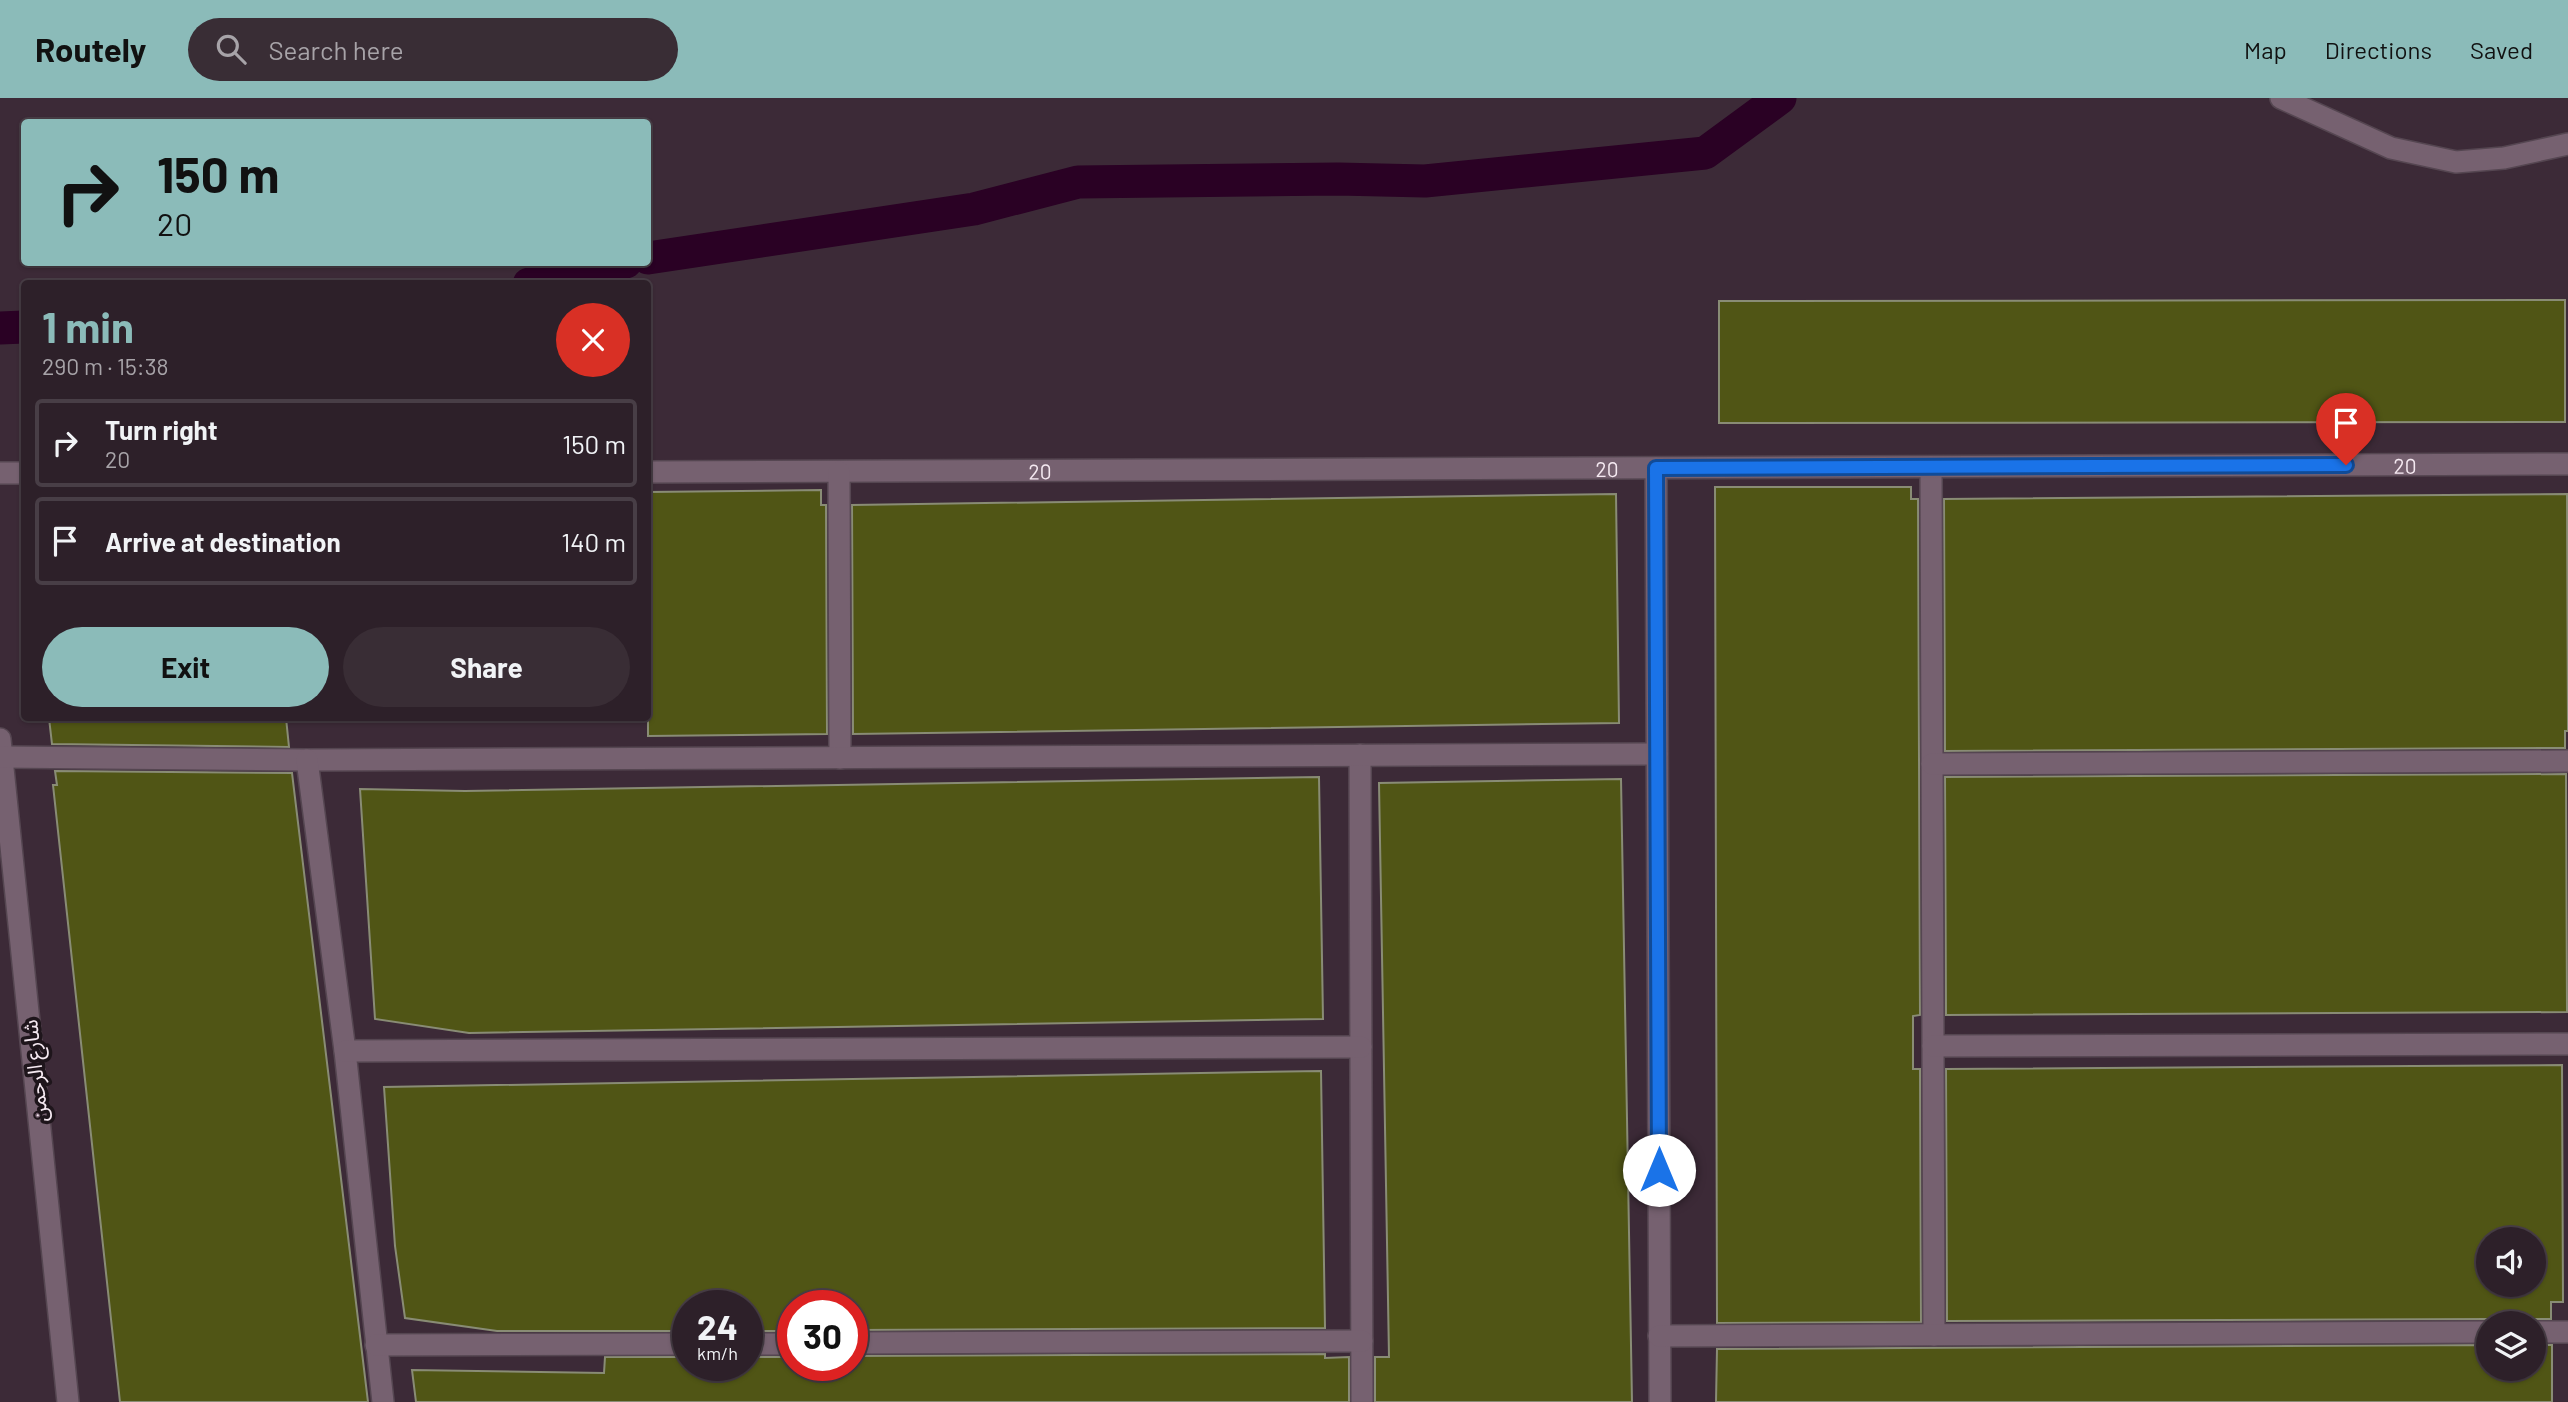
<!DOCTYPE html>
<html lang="en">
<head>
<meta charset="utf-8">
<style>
	:root { --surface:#2d2029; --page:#392d35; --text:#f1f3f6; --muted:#a7a3a8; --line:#483e46; --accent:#8bbbb9 }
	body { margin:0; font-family:Barlow,"Noto Sans Arabic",sans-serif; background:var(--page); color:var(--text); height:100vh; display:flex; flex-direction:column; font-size:26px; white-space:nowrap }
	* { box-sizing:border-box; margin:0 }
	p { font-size:23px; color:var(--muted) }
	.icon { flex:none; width:38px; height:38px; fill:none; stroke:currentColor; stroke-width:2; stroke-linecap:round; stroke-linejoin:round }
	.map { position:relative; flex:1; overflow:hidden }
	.sheet { position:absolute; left:21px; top:182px; width:630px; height:441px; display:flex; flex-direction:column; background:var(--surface); border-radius:7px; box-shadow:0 2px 5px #0004,0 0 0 2px var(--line) }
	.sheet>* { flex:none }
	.hud { position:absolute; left:21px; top:21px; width:630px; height:147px; border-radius:7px; box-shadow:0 2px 5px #0004,0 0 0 2px var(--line); background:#8bbbb9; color:#111; overflow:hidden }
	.tools { position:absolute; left:2476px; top:1129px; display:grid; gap:14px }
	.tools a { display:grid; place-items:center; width:70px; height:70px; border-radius:50%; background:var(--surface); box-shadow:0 2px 5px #0004,0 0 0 2px var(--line); font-size:35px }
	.speed { position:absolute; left:672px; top:1192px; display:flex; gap:14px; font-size:35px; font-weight:700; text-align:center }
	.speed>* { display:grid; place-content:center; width:91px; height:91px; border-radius:50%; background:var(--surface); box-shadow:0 2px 5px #0004,0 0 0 2px var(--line); line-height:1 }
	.speed small { font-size:18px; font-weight:400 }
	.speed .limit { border:10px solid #d22; background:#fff; color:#111 }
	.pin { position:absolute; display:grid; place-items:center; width:60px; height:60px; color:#fff; margin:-72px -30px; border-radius:50% 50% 50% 0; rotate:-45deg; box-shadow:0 0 7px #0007 }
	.pin .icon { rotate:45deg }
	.me { position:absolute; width:77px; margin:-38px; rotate:0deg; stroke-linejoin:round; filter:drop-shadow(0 0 5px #0008) }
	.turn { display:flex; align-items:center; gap:24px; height:147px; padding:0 21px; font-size:32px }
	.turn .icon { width:91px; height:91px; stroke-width:2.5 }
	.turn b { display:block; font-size:49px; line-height:60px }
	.round { display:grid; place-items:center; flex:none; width:74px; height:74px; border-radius:37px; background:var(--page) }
	.summary { display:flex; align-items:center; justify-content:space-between; height:119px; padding:0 21px }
	h1 { font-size:42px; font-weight:700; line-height:52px; color:var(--accent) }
	.action { display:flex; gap:14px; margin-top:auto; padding:14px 21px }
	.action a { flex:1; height:80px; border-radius:42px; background:var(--accent); color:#111; font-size:28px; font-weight:700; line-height:80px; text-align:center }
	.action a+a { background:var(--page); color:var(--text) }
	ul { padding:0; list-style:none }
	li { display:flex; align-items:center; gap:21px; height:88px; margin:0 14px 10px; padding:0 7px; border:4px solid var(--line); border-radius:7px }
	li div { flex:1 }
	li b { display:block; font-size:26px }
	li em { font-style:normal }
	header { display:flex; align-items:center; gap:42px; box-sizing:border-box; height:98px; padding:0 35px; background:var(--accent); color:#111 }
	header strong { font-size:33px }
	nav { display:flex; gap:38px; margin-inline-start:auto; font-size:24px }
	.search { width:490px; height:63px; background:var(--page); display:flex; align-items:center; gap:18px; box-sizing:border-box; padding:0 24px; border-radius:38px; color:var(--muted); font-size:26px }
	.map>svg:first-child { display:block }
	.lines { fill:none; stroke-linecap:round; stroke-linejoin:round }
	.canal { stroke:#2a0124; stroke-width:33 }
	.building { fill:#505515; stroke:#898c75; stroke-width:2; fill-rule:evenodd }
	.minor-casing { stroke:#554651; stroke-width:24 }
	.minor { stroke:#766170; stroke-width:21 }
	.route-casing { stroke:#114b97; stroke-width:18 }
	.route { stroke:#1a73e8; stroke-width:12 }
	.labels { text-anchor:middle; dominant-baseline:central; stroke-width:7; stroke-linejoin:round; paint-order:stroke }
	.street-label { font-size:21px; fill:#f5e9f1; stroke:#1e151b }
</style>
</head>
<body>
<header>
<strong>Routely</strong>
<div class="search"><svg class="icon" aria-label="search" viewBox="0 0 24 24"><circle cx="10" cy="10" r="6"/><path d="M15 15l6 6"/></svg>Search here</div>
<nav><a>Map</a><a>Directions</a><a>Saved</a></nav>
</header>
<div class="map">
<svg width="2568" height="1304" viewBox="0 0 2568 1304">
	<rect width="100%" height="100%" fill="#3c2a37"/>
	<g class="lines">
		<g class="canal">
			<path d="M648,160L974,111L1078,84L1338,81L1425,83L1705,55L1780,0"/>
			<path d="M529,186L626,164"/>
			<path d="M0,230L24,229"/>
		</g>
	</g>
	<g class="building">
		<path d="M2565,202V324L1719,325V203Z"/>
		<path d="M1715,389H1911V401H1918L1920,917L1913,918V971H1920L1921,1224L1717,1225Z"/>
		<path d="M821,392V407H826L827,636L648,638V394Z"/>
		<path d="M1616,396L1619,625L853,636L852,407Z"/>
		<path d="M2567,396L2568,633H2565V650L1945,653L1944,401Z"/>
		<path d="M49,620H286L289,649L52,646Z"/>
		<path d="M55,673L292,675L368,1304H120L53,687H57Z"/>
		<path d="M2566,676L2567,914L1946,917L1945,679Z"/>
		<path d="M1319,679L1323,921L469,935L375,921L360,691L465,693Z"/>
		<path d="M1621,681L1632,1304H1375V1259H1389L1379,685Z"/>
		<path d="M2562,967L2563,1204H2551V1221H2533L2525,1225H2497L2488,1221L1947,1223L1946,971ZM2488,1141H2534V1186H2488Z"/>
		<path d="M1321,973L1325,1230L852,1232V1208H793V1233H747V1208H688V1233H497L405,1220L395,1148L384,989Z"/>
		<path d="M2488,1247V1270H2534V1247H2552V1304H1716L1717,1251Z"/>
		<path d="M1325,1256V1260L1349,1259V1304H416L412,1272L604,1275L605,1259H688V1270L747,1269V1259H793V1269L852,1267V1258Z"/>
	</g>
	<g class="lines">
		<g class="minor-casing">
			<g id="minor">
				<path d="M2281,0L2391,50L2456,64L2504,60L2568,46"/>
				<path d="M1931,369L1934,1237"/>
				<path d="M1656,370L1660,1304"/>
				<path id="s1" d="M648,374L2568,366"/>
				<path d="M839,374L840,660"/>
				<path d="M0,375H24"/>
				<path d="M0,641L68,1304"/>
				<path d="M1360,657L1362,1304"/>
				<path d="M2,659L307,662L1657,656"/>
				<path d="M307,662L345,953L383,1304"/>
				<path d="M1932,666L2568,663"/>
				<path d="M1933,948L2568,946"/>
				<path d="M345,953L1361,949"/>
				<path d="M2534,1234H2568"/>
				<path d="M1659,1238L2488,1234"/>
				<path d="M852,1245L1362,1243"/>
				<path d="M747,1246H793"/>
				<path d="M376,1247L688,1246"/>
			</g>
		</g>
		<use href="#minor" class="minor"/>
	</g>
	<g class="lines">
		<g class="route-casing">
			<path id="route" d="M1659,1072L1656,370L2346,367"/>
		</g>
		<use href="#route" class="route"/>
	</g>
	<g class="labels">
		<g class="street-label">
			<text stroke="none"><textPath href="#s1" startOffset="1757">20</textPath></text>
			<text stroke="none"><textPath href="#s1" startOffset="959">20</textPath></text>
			<text stroke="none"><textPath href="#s1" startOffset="392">20</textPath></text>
			<text transform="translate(34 973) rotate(-96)">شارع الرحمن</text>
		</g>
	</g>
</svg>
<div class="tools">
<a><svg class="icon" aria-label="sound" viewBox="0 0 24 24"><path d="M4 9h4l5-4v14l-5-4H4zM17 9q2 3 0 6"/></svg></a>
<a><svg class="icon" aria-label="layers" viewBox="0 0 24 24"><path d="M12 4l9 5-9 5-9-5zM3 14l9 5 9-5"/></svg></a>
</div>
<div class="speed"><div>24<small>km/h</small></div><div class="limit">30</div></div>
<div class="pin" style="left:2346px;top:367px;background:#d93025"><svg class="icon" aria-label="arrive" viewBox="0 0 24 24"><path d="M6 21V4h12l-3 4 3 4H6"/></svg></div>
<svg class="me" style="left:1659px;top:1072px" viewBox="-20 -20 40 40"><circle r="19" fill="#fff"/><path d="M0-13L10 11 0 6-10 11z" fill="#1a73e8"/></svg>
<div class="hud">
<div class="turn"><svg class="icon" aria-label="right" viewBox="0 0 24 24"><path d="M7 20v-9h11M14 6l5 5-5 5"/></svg><div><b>150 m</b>20</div></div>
</div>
<section class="sheet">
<div class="summary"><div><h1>1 min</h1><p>290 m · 15:38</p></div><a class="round" style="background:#d93025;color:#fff"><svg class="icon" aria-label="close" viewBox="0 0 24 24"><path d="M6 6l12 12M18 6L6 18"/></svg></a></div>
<ul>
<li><svg class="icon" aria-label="right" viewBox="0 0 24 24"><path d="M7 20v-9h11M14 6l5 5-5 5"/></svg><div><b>Turn right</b><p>20</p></div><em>150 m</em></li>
<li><svg class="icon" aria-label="arrive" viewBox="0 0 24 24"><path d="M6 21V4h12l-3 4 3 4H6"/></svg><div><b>Arrive at destination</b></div><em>140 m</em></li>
</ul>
<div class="action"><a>Exit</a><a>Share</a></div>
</section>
</div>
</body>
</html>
